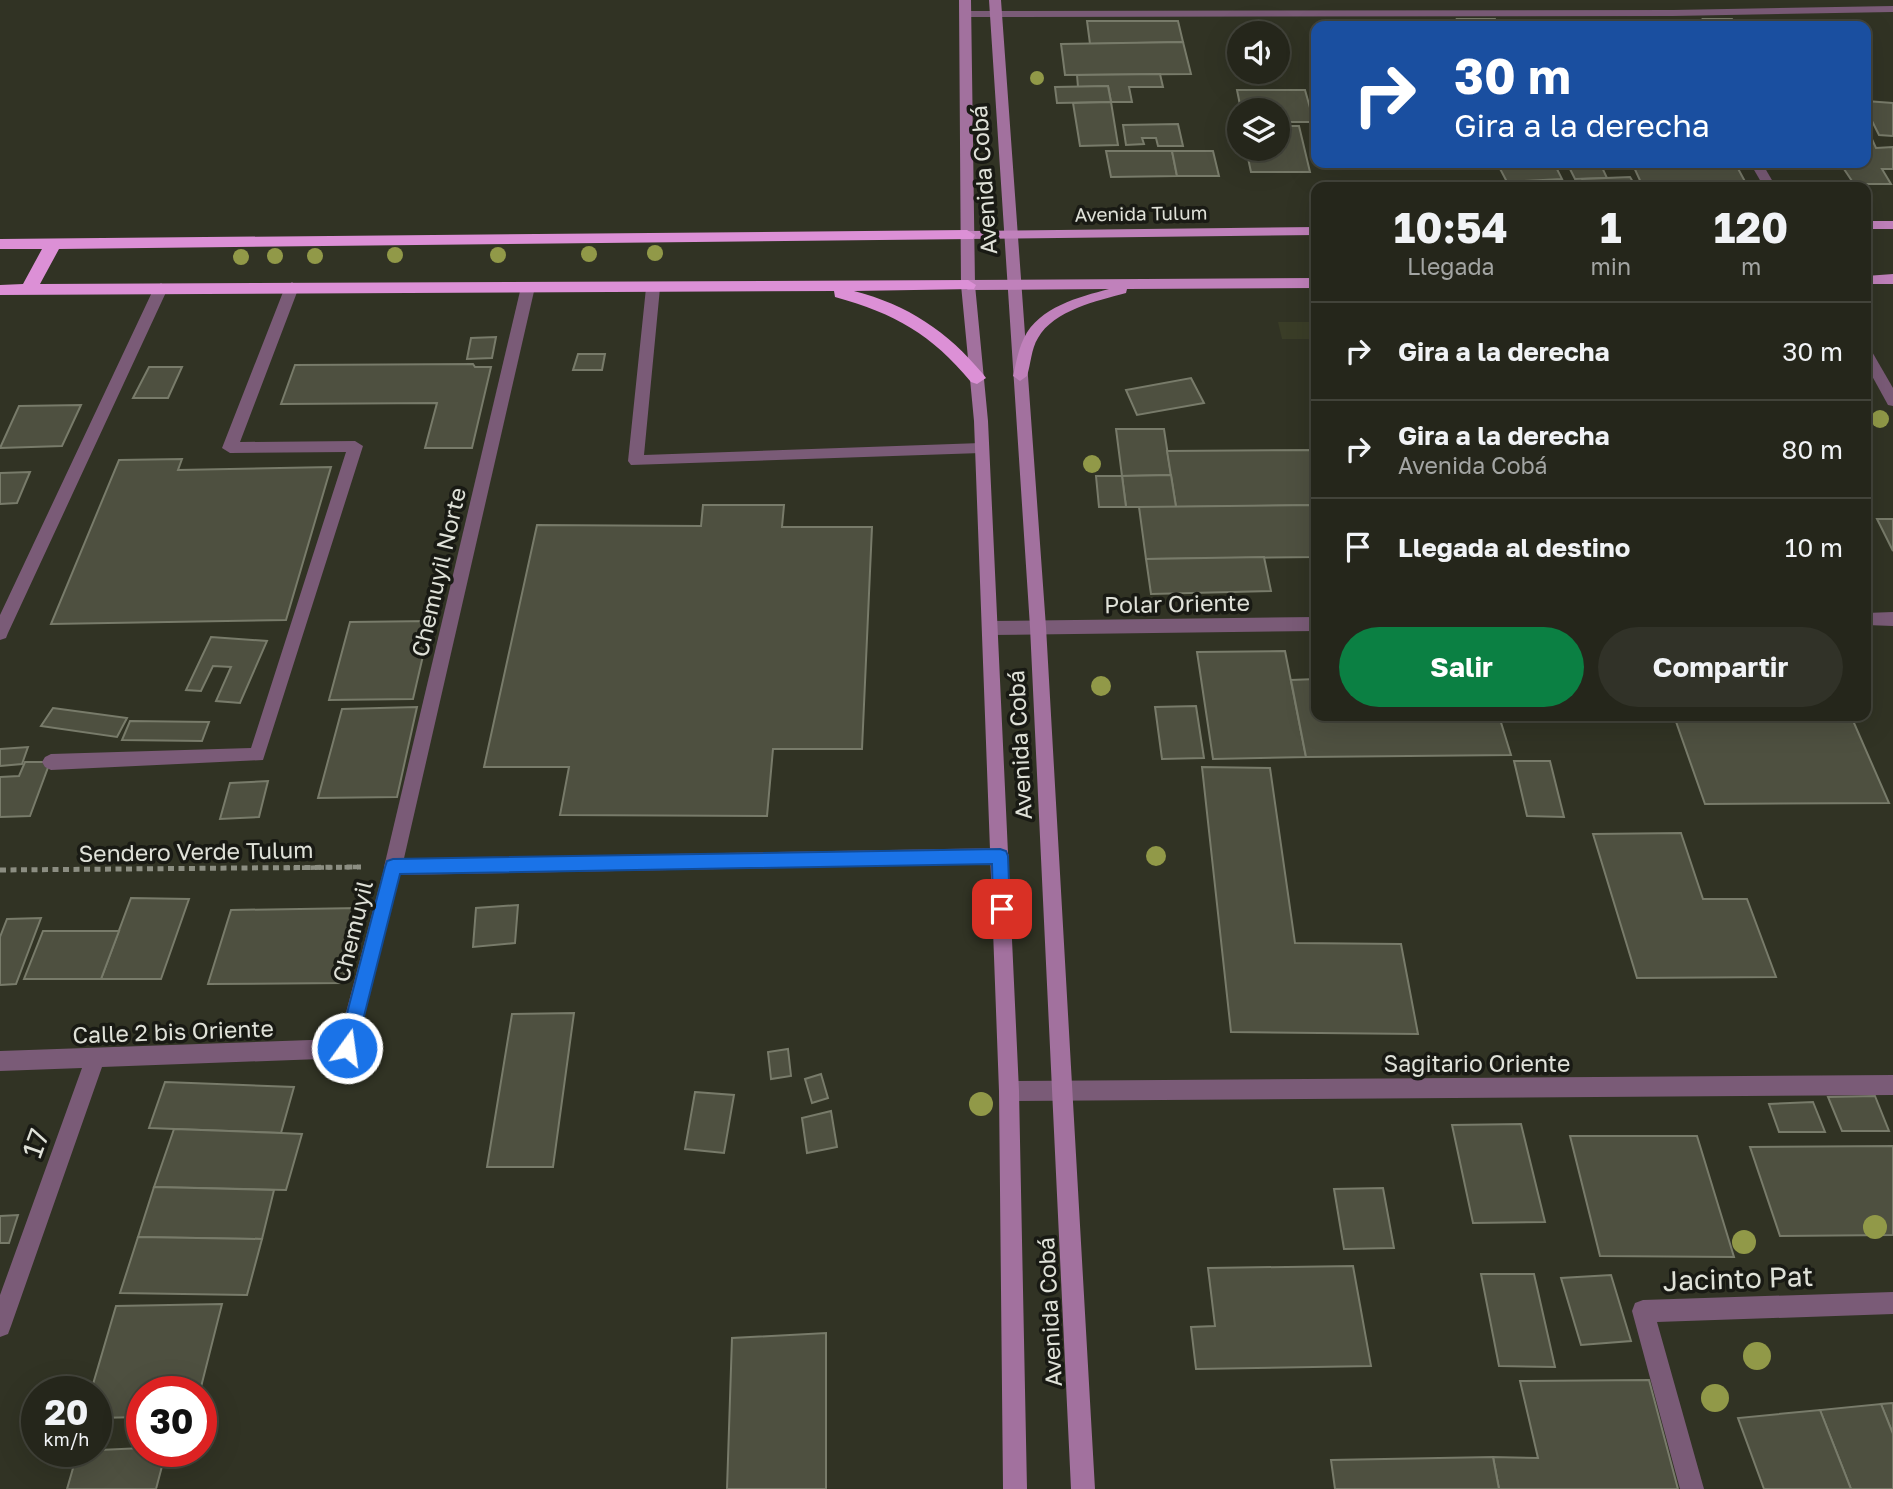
<!DOCTYPE html>
<html lang="es">
<head>
<meta charset="utf-8">
<style>
	:root { --surface:#25261b; --page:#313228; --text:#f1f3f6; --muted:#a3a5a3; --line:#42433a; --accent:#0b8043 }
	body { margin:0; font-family:"Golos Text",sans-serif; background:var(--page); color:var(--text); height:100vh; display:flex; flex-direction:column; font-size:26px; white-space:nowrap }
	* { box-sizing:border-box; margin:0 }
	p { font-size:23px; color:var(--muted) }
	.icon { flex:none; width:38px; height:38px; fill:none; stroke:currentColor; stroke-width:2; stroke-linecap:round; stroke-linejoin:round }
	.map { position:relative; flex:1; overflow:hidden }
	.drawer { position:absolute; left:1311px; top:182px; width:560px; height:539px; display:flex; flex-direction:column; background:var(--surface); border-radius:14px; box-shadow:0 7px 28px #0002,0 0 0 2px var(--line) }
	.drawer>* { flex:none }
	.banner { position:absolute; left:1311px; top:21px; width:560px; height:147px; border-radius:14px; box-shadow:0 7px 28px #0002,0 0 0 2px var(--line); background:#1a4fa0; color:#fff; overflow:hidden }
	.fabs { position:absolute; left:1227px; top:21px; display:grid; gap:14px }
	.fabs a { display:grid; place-items:center; width:63px; height:63px; border-radius:50%; background:var(--surface); box-shadow:0 7px 28px #0002,0 0 0 2px var(--line); font-size:35px }
	.speed { position:absolute; left:21px; top:1376px; display:flex; gap:14px; font-size:35px; font-weight:700; text-align:center }
	.speed>* { display:grid; place-content:center; width:91px; height:91px; border-radius:50%; background:var(--surface); box-shadow:0 7px 28px #0002,0 0 0 2px var(--line); line-height:1 }
	.speed small { font-size:18px; font-weight:400 }
	.speed .limit { border:10px solid #d22; background:#fff; color:#111 }
	.pin { position:absolute; display:grid; place-items:center; width:60px; height:60px; color:#fff; margin:-30px; border-radius:14px; box-shadow:0 4px 10px #0006 }
	.me { position:absolute; width:77px; margin:-38px; rotate:14deg; stroke-linejoin:round; filter:drop-shadow(0 0 5px #0008) }
	.turn { display:flex; align-items:center; gap:24px; height:147px; padding:0 28px; font-size:32px }
	.turn .icon { width:91px; height:91px; stroke-width:2.5 }
	.turn b { display:block; font-size:49px; line-height:60px }
	.eta { display:flex; justify-content:space-evenly; align-items:center; height:119px; text-align:center }
	.eta b { font-size:42px; font-weight:700; line-height:49px }
	.primary-button { display:flex; gap:14px; margin-top:auto; padding:14px 28px }
	.primary-button a { flex:1; height:80px; border-radius:42px; background:var(--accent); color:#fff; font-size:28px; font-weight:700; line-height:80px; text-align:center }
	.primary-button a+a { background:var(--page); color:var(--text) }
	ul { padding:0; list-style:none }
	li { display:flex; align-items:center; gap:21px; height:98px; padding:0 28px; border-top:2px solid var(--line) }
	li div { flex:1 }
	li b { display:block; font-size:26px }
	li em { font-style:normal }
	.map>svg:first-child { display:block }
	.built { fill:#3a3d27 }
	.building { fill:#4e5040; stroke:#787b6a; stroke-width:2 }
	.lines { fill:none; stroke-linecap:round; stroke-linejoin:round }
	.path-far1 { stroke:#8c8e82; stroke-width:4.5; stroke-dasharray:5 3.5; stroke-linecap:butt }
	.path { stroke:#8c8e82; stroke-width:5; stroke-dasharray:6 4.5; stroke-linecap:butt }
	.lane { fill:#7a5b77; fill-rule:evenodd }
	.street { fill:#7a5b77; fill-rule:evenodd }
	.secondary { fill:#a2719e; fill-rule:evenodd }
	.primary { fill:#c081bb; fill-rule:evenodd }
	.highway { fill:#dc90d6; fill-rule:evenodd }
	.tree { fill:#919948 }
	.route { fill:#1a73e8; stroke:#114b97; stroke-width:2 }
	.labels { text-anchor:middle; dominant-baseline:central; stroke-width:7; stroke-linejoin:round; paint-order:stroke }
	.far-street-label { font-size:19px; fill:#dfe1d8; stroke:#191a14 }
	.street-label { font-size:23px; fill:#dfe1d8; stroke:#191a14 }
	.near-street-label { font-size:28px; fill:#dfe1d8; stroke:#191a14 }
</style>
</head>
<body>
<div class="map">
<svg width="1893" height="1489" viewBox="0 0 1893 1489">
	<rect width="100%" height="100%" fill="#313324"/>
	<path class="built" d="M1278,322H1316V339H1282Z"/>
	<g class="building">
		<path d="M1457,19H1495L1498,26H1460Z"/>
		<path d="M1703,19H1732L1737,26H1707Z"/>
		<path d="M1087,21H1178L1183,42L1090,44Z"/>
		<path d="M1628,24L1629,26L1556,25Z"/>
		<path d="M1183,42L1191,74L1065,75L1061,44Z"/>
		<path d="M1160,74L1163,87H1129L1132,102H1111L1108,86L1078,87L1077,75Z"/>
		<path d="M1108,86L1111,102L1057,103L1055,87Z"/>
		<path d="M1237,90H1305L1314,122H1278V110H1241Z"/>
		<path d="M1866,101L1893,103V136L1879,135L1866,109Z"/>
		<path d="M1111,102L1118,145L1080,146L1073,103Z"/>
		<path d="M1178,124L1183,146H1158L1156,138H1142L1144,144L1126,145L1123,125Z"/>
		<path d="M1278,126H1299L1310,172H1251L1246,149H1278Z"/>
		<path d="M1866,137H1871L1876,148L1893,147V169H1882L1891,184H1854L1840,163H1866Z"/>
		<path d="M1106,151H1172L1177,176L1111,177Z"/>
		<path d="M1172,151H1213L1219,176H1177Z"/>
		<path d="M1497,163H1554L1562,179L1507,182Z"/>
		<path d="M1567,163H1600L1607,178L1575,179Z"/>
		<path d="M1632,163H1735L1748,187H1643Z"/>
		<path d="M1630,177L1636,187H1586L1582,179Z"/>
		<path d="M496,337L492,358L467,359L471,338Z"/>
		<path d="M578,354H605L602,370H573Z"/>
		<path d="M473,364L475,367H491L472,448H425L437,403L281,404L295,365Z"/>
		<path d="M149,367H182L168,398H133Z"/>
		<path d="M1191,378L1204,403L1137,415L1126,390Z"/>
		<path d="M81,405L62,446L0,448L19,406Z"/>
		<path d="M1116,429H1164L1171,475L1122,476Z"/>
		<path d="M1314,450L1316,505L1176,507L1167,451Z"/>
		<path d="M182,459L178,470L331,467L286,620L51,624L119,460Z"/>
		<path d="M30,472L17,503L0,504V473Z"/>
		<path d="M1171,475L1176,507H1126L1122,476Z"/>
		<path d="M1096,476H1122L1126,507H1099Z"/>
		<path d="M703,505H784L782,527H872L862,749H773L767,816L560,815L569,767H484L537,525L701,526Z"/>
		<path d="M1316,505V557L1146,559L1139,507Z"/>
		<path d="M1877,519H1893V551Z"/>
		<path d="M1264,557L1271,591L1151,594L1146,559Z"/>
		<path d="M431,621L413,699L329,700L350,622Z"/>
		<path d="M211,637L267,641L240,703L216,701L231,667L213,666L201,691L186,690Z"/>
		<path d="M1285,651L1306,757L1213,759L1197,652Z"/>
		<path d="M1316,679V716H1499L1511,755L1306,757L1291,680Z"/>
		<path d="M1196,706L1204,758L1162,759L1155,707Z"/>
		<path d="M417,707L397,797L318,798L342,709Z"/>
		<path d="M53,708L127,718L117,737L41,726Z"/>
		<path d="M1674,716H1851L1889,803L1705,804Z"/>
		<path d="M130,721L209,722L202,741L122,740Z"/>
		<path d="M28,747L22,764L0,766V749Z"/>
		<path d="M1514,761H1550L1564,817L1527,816Z"/>
		<path d="M25,762H50L30,816L0,817V777L19,776Z"/>
		<path d="M1202,767L1270,768L1295,943L1401,944L1418,1034L1231,1032Z"/>
		<path d="M268,781L259,817L220,819L230,783Z"/>
		<path d="M1681,833L1703,899H1747L1776,977L1637,978L1593,834Z"/>
		<path d="M131,898L189,899L161,979H101Z"/>
		<path d="M518,905L515,943L473,947L476,908Z"/>
		<path d="M360,908L342,983L208,984L231,910Z"/>
		<path d="M41,918L16,984L0,985V937L7,919Z"/>
		<path d="M43,931H119L101,979H24Z"/>
		<path d="M574,1013L553,1167H487L512,1014Z"/>
		<path d="M788,1049L791,1076L771,1079L768,1052Z"/>
		<path d="M821,1074L828,1098L812,1103L805,1079Z"/>
		<path d="M165,1082L294,1087L281,1133L149,1128Z"/>
		<path d="M695,1092L734,1095L724,1153L685,1149Z"/>
		<path d="M1875,1096L1889,1131H1842L1828,1097Z"/>
		<path d="M1813,1102L1825,1132H1779L1769,1104Z"/>
		<path d="M831,1111L837,1147L807,1153L802,1118Z"/>
		<path d="M1521,1124L1545,1222L1473,1223L1452,1125Z"/>
		<path d="M174,1129L281,1133L302,1134L286,1190L154,1187Z"/>
		<path d="M1570,1136H1697L1734,1257L1600,1256Z"/>
		<path d="M1893,1146V1235L1780,1236L1750,1147Z"/>
		<path d="M154,1187L274,1190L262,1239L138,1237Z"/>
		<path d="M1383,1188L1394,1248L1344,1249L1334,1189Z"/>
		<path d="M18,1215L9,1243H0V1216Z"/>
		<path d="M138,1237L262,1239L247,1295L120,1293Z"/>
		<path d="M1353,1266L1371,1366L1196,1369L1191,1327L1215,1326L1208,1268Z"/>
		<path d="M1481,1274H1534L1555,1367L1499,1366Z"/>
		<path d="M1611,1275L1631,1341L1581,1345L1561,1278Z"/>
		<path d="M222,1304L200,1391H142V1417L96,1418V1391H91L116,1306Z"/>
		<path d="M826,1333V1489H727L732,1338Z"/>
		<path d="M1649,1380L1678,1489H1499L1493,1457L1538,1458L1520,1381Z"/>
		<path d="M1893,1403V1434L1881,1404Z"/>
		<path d="M1881,1404L1893,1434V1489H1851L1820,1410Z"/>
		<path d="M1820,1410L1851,1489H1764L1738,1418Z"/>
		<path d="M142,1448V1451H166L156,1489H67L78,1451Z"/>
		<path d="M1493,1457L1499,1489H1335L1331,1460Z"/>
	</g>
	<g class="lines">
		<path class="path-far1" d="M285,868L361,867"/>
		<path class="path" d="M0,870L361,867"/>
		<g class="lane">
			<path d="M292,282L299,287L240,442L355,441L363,446L263,760L51,770L45,767L42,762L45,757L51,754L251,748L346,452L230,453L222,448L285,287Z"/>
			<path d="M528,282L535,287L402,867L400,873L393,875L386,873L384,867L521,287Z"/>
			<path d="M161,283L168,288L8,633L6,638L0,640V615L154,288Z"/>
			<path d="M653,283L660,288L644,455L981,443L989,448L981,453L631,465L628,461L646,288Z"/>
		</g>
		<g class="street">
			<path d="M1893,6V12L1673,16L966,17L960,14L966,11L1673,10Z"/>
			<path d="M1750,163H1762L1776,187H1764Z"/>
			<path d="M1866,348L1871,350L1893,388V406L1888,405L1866,365Z"/>
			<path d="M1893,612V626L1866,625V613Z"/>
			<path d="M1316,617V631L990,635L984,633L982,628L984,623L990,621Z"/>
			<path d="M1000,848L1007,850L1009,856L1007,862L1000,864L400,875L354,1055L347,1058L102,1067L11,1326L8,1334L0,1337V1295L82,1068L0,1071V1051L339,1039L386,861L393,859Z"/>
			<path d="M1893,1075V1095L1009,1101L1002,1098L999,1091L1002,1084L1009,1081Z"/>
			<path d="M1893,1292V1314L1657,1322L1704,1489H1680L1632,1311L1635,1303L1643,1300Z"/>
		</g>
		<g class="secondary">
			<path d="M959,0H971L975,285L988,421L1019,1091L1027,1489H1003L999,1091L974,421L961,285Z"/>
			<path d="M989,0H1001L1046,627L1095,1489H1071L1030,627Z"/>
		</g>
		<g class="primary">
			<rect x="1866" y="221" width="27" height="8"/>
			<path d="M1316,227V235L967,239L960,235L967,231Z"/>
			<path d="M1893,274V284H1866V276Z"/>
			<path d="M1316,278V288L1127,289L1126,293C1097,301 1054,310 1038,338C1031,349 1031,364 1027,376L1020,381L1013,376C1016,364 1018,350 1024,338C1039,307 1079,297 1109,289L968,290L961,285L968,280Z"/>
		</g>
		<path class="highway" d="M967,230L975,235L973,239L59,249L40,284L968,280L976,285L974,289L854,291C908,305 947,331 983,374L986,378L977,384L971,382C931,334 896,314 835,297L834,291L0,295V285L23,284L42,249H0V239Z"/>
	</g>
	<g class="tree">
		<circle cx="1037" cy="78" r="7"/>
		<circle cx="655" cy="253" r="8"/>
		<circle cx="589" cy="254" r="8"/>
		<circle cx="395" cy="255" r="8"/>
		<circle cx="498" cy="255" r="8"/>
		<circle cx="275" cy="256" r="8"/>
		<circle cx="315" cy="256" r="8"/>
		<circle cx="241" cy="257" r="8"/>
		<circle cx="1880" cy="419" r="9"/>
		<circle cx="1092" cy="464" r="9"/>
		<circle cx="1101" cy="686" r="10"/>
		<circle cx="1156" cy="856" r="10"/>
		<circle cx="981" cy="1104" r="12"/>
		<circle cx="1875" cy="1227" r="12"/>
		<circle cx="1744" cy="1242" r="12"/>
		<circle cx="1757" cy="1356" r="14"/>
		<circle cx="1715" cy="1398" r="14"/>
	</g>
	<path class="route" d="M1000,849L1006,851L1008,856L1010,909L1008,914L1002,916L996,914L993,909L992,864L400,874L356,1048L354,1055L347,1057L341,1055L338,1048L385,867L387,861L393,859Z"/>
	<g class="labels">
		<g class="far-street-label">
			<text transform="translate(1141 213) rotate(-1)">Avenida Tulum</text>
		</g>
		<g class="street-label">
			<text transform="translate(983 180) rotate(-94)">Avenida Cobá</text>
			<text transform="translate(438 572) rotate(-77)">Chemuyil Norte</text>
			<text transform="translate(1177 603) rotate(-1)">Polar Oriente</text>
			<text transform="translate(1019 745) rotate(-93)">Avenida Cobá</text>
			<text transform="translate(196 851) rotate(-1)">Sendero Verde Tulum</text>
			<text transform="translate(352 931) rotate(-76)">Chemuyil</text>
			<text transform="translate(173 1031) rotate(-2)">Calle 2 bis Oriente</text>
			<text x="1477" y="1063">Sagitario Oriente</text>
			<text transform="translate(1049 1312) rotate(-93)">Avenida Cobá</text>
		</g>
		<g class="near-street-label">
			<text transform="translate(35 1143) rotate(-70)">17</text>
			<text transform="translate(1738 1278) rotate(-2)">Jacinto Pat</text>
		</g>
	</g>
</svg>
<div class="fabs">
<a><svg class="icon" aria-label="sound" viewBox="0 0 24 24"><path d="M4 9h4l5-4v14l-5-4H4zM17 9q2 3 0 6"/></svg></a>
<a><svg class="icon" aria-label="layers" viewBox="0 0 24 24"><path d="M12 4l9 5-9 5-9-5zM3 14l9 5 9-5"/></svg></a>
</div>
<div class="speed"><div>20<small>km/h</small></div><div class="limit">30</div></div>
<div class="pin" style="left:1002px;top:909px;background:#d93025"><svg class="icon" aria-label="arrive" viewBox="0 0 24 24"><path d="M6 21V4h12l-3 4 3 4H6"/></svg></div>
<svg class="me" style="left:347px;top:1048px" viewBox="-20 -20 40 40"><circle r="17" fill="#1a73e8" stroke="#fff" stroke-width="3"/><path d="M0-11L8 9 0 5-8 9z" fill="#fff"/></svg>
<div class="banner">
<div class="turn"><svg class="icon" aria-label="right" viewBox="0 0 24 24"><path d="M7 20v-9h11M14 6l5 5-5 5"/></svg><div><b>30 m</b>Gira a la derecha</div></div>
</div>
<section class="drawer">
<div class="eta">
<div><b>10:54</b><p>Llegada</p></div>
<div><b>1</b><p>min</p></div>
<div><b>120</b><p>m</p></div>
</div>
<ul>
<li><svg class="icon" aria-label="right" viewBox="0 0 24 24"><path d="M7 20v-9h11M14 6l5 5-5 5"/></svg><div><b>Gira a la derecha</b></div><em>30 m</em></li>
<li><svg class="icon" aria-label="right" viewBox="0 0 24 24"><path d="M7 20v-9h11M14 6l5 5-5 5"/></svg><div><b>Gira a la derecha</b><p>Avenida Cobá</p></div><em>80 m</em></li>
<li><svg class="icon" aria-label="arrive" viewBox="0 0 24 24"><path d="M6 21V4h12l-3 4 3 4H6"/></svg><div><b>Llegada al destino</b></div><em>10 m</em></li>
</ul>
<div class="primary-button"><a>Salir</a><a>Compartir</a></div>
</section>
</div>
</body>
</html>
